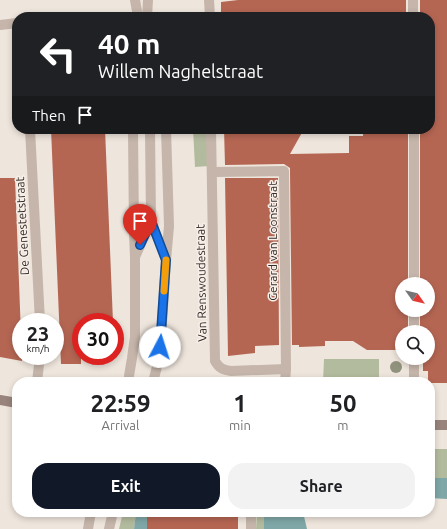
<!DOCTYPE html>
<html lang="en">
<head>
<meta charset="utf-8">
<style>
	:root { --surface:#fff; --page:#f2f2f2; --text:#202124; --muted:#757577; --accent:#111827 }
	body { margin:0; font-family:Ubuntu,sans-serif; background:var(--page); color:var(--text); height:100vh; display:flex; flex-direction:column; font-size:15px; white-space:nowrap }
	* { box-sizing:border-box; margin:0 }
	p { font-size:13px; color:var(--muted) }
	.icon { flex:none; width:22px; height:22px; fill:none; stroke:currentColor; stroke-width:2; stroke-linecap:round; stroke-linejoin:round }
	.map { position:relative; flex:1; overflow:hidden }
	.sheet { position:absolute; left:12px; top:377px; width:423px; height:140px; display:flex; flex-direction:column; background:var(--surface); border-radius:16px; box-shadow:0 2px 6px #0003 }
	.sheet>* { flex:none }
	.banner { position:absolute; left:12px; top:12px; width:423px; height:122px; border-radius:16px; box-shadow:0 2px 6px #0003; background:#202124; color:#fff; overflow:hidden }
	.needle { width:26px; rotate:124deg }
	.fabs { position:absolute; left:395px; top:277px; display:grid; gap:8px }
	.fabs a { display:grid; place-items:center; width:40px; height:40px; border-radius:50%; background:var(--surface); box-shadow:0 2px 6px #0003; font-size:20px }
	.speed { position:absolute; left:12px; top:313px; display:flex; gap:8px; font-size:20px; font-weight:700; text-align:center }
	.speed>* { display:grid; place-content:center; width:52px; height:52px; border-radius:50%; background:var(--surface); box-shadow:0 2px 6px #0003; line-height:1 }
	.speed small { font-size:10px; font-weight:400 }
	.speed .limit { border:6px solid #d22; background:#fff; color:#111 }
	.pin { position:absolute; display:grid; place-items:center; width:34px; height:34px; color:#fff; margin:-41px -17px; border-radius:50% 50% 50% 0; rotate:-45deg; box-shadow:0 0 4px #0007 }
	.pin .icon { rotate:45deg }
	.me { position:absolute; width:44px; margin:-22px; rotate:5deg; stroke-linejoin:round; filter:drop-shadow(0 0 3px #0008) }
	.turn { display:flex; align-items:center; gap:14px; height:84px; padding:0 20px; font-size:18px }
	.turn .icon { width:52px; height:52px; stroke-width:2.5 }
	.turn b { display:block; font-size:28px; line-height:34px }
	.then { display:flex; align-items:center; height:38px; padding:0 20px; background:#0003; gap:8px; font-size:15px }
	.eta { display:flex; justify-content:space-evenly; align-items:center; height:68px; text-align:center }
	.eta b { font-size:24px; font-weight:700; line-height:28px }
	.button { display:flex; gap:8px; margin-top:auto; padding:8px 20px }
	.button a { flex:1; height:46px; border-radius:16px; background:var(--accent); color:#fff; font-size:16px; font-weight:700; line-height:46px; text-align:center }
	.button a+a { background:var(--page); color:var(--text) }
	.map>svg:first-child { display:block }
	.green { fill:#b3bb9e }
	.water { fill:#7fa7a7 }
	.building { fill:#b56653 }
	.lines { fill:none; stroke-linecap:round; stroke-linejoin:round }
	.service { stroke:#c5b5aa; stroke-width:10 }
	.minor { stroke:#c5b5aa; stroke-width:10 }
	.secondary { stroke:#98847c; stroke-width:10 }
	.tree { fill:#90927d }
	.route-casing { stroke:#114b97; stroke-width:10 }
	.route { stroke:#1a73e8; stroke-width:7 }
	.slow { stroke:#f59e0b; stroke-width:7 }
	.labels { text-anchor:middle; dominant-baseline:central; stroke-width:3; stroke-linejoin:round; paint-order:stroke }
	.street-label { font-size:12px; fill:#332b28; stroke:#f7efe8 }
</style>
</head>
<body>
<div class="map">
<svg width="447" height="529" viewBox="0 0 447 529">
	<rect width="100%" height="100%" fill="#eee5dc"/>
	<g class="green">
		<path d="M193,129H208L209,166L195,167Z"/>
		<path d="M324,359H379V382H323Z"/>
		<rect x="430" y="449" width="17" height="29"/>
		<path d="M123,512H136L134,529H119Z"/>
		<path d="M257,512H264V529H256Z"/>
	</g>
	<g class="water">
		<path d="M430,478H447V499L430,498Z"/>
		<path d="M136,512H155V529H134Z"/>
		<path d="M264,512H303L307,529H264Z"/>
	</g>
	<g class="building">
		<path d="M238,0H406V17H221V2Z"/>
		<path d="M420,0H447V383H430V382H428V371H423V358H428V332H420V310H428V284H420V129H430V17H420Z"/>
		<path d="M51,129H105L113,322H81V364H61Z"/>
		<path d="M224,129H304L290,154L349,153V136H363V129H408V284H402V310H408V332H402V350H367L353,341H325V346L299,347V345H292L290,171V168L284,164L225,165Z"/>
		<path d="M0,178H15L22,361L0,357Z"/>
		<path d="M225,178H278L279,345L255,346V353L228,356Z"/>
		<rect x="147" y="512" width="91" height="17"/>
	</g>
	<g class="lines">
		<g class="service">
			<path d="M133,129L134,233L135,257"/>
			<path d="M166,260L169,226L166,129"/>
			<path d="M251,512V529"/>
		</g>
		<g class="minor">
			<path d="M135,0L138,17"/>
			<path d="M209,0L210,17"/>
			<path d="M413,0V17"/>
			<path d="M147,17L148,0"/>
			<path d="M0,25L17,23"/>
			<path d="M30,129L40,322"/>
			<path d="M150,129L151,221L166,260L162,323L159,359L153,382"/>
			<path d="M211,129L215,361C219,368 223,370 231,371L286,369"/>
			<path d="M414,129V284"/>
			<path d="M212,172L284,171L286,369L285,382"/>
			<path d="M414,310V332"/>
			<path d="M414,358V382"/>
			<path d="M37,382L40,356"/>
			<path d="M128,382L132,358L135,337V257L151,221"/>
			<path d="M88,529L91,512"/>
			<path d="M109,529L113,512"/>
		</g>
		<g class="secondary">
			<path d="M0,400L17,403"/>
			<path d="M430,425H447"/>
		</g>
	</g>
	<circle class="tree" cx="396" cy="367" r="6"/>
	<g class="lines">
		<g class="route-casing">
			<path id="route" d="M140,245L151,221L166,260L160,347"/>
		</g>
		<use href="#route" class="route"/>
		<path class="slow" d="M164,291L166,260"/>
	</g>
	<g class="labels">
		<g class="street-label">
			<text transform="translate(22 226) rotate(-93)">De Genestetstraat</text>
			<text transform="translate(272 241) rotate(-90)">Gerard van Loonstraat</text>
			<text transform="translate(201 283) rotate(-91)">Van Renswoudestraat</text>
		</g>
	</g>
</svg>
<div class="fabs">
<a><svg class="needle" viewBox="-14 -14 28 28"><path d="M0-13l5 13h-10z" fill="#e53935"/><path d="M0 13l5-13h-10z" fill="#757577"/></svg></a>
<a><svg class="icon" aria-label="search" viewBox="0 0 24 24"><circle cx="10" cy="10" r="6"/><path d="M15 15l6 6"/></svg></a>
</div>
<div class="speed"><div>23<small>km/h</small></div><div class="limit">30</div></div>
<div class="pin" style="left:140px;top:245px;background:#d93025"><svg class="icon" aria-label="arrive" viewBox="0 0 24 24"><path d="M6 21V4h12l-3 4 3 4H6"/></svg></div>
<svg class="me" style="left:160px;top:347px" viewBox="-20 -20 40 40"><circle r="19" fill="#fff"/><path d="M0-13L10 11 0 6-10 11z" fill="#1a73e8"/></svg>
<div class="banner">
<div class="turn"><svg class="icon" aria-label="left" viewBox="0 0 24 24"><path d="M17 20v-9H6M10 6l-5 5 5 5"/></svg><div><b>40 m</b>Willem Naghelstraat</div></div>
<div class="then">Then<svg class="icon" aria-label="arrive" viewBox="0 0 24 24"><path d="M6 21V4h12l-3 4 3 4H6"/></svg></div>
</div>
<section class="sheet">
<div class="eta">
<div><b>22:59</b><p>Arrival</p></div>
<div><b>1</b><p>min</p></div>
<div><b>50</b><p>m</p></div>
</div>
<div class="button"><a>Exit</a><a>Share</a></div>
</section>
</div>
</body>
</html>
